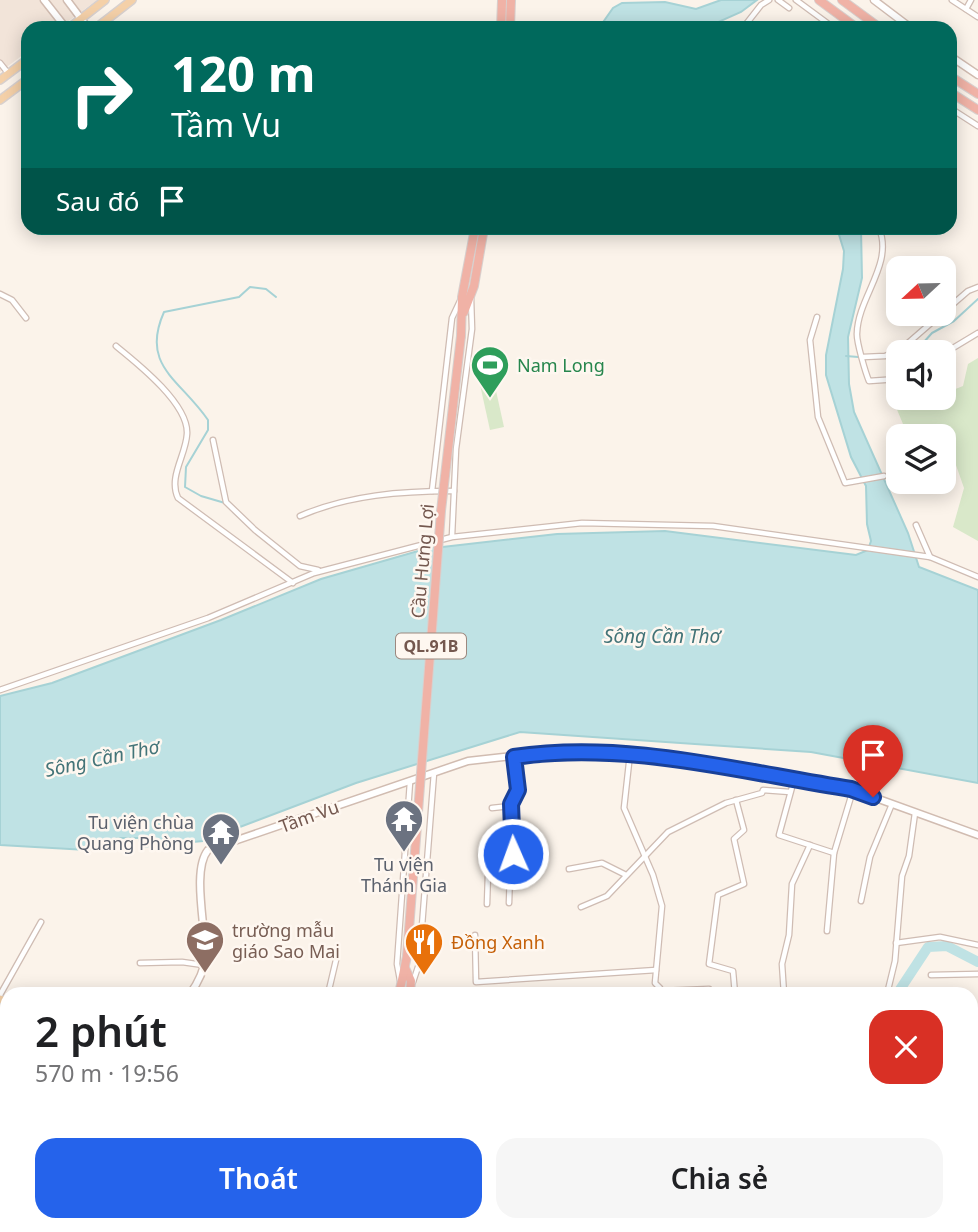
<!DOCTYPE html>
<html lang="vi">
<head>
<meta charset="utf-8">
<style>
	:root { --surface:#fff; --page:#f6f6f6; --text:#202124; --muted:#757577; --accent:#2563eb }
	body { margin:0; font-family:"Noto Sans",sans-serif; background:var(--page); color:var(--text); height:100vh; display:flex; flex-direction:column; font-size:26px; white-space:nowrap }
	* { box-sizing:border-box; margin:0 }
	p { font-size:23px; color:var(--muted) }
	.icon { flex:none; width:38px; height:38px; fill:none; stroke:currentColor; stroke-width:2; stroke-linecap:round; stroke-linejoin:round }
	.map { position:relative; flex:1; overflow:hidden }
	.sheet { position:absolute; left:0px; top:987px; width:978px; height:245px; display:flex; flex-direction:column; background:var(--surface); border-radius:21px 21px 0 0; box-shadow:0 4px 18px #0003 }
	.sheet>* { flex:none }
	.top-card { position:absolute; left:21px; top:21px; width:936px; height:214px; border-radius:21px; box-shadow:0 4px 18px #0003; background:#00695c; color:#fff; overflow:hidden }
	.needle { width:46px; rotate:248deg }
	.buttons { position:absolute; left:886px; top:256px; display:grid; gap:14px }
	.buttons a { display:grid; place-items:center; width:70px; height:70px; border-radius:14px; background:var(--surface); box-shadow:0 4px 18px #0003; font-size:35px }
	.pin { position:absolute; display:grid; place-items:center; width:60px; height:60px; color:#fff; margin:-72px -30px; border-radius:50% 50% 50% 0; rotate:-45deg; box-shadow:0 0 7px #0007 }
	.pin .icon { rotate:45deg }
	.me { position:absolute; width:77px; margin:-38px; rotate:358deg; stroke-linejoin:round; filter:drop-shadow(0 0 5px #0008) }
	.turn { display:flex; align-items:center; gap:24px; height:147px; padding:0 35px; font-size:32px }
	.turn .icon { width:91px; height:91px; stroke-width:2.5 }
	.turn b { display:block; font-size:49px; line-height:60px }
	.then { display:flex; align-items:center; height:66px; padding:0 35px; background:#0003; gap:14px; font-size:26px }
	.round { display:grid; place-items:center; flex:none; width:74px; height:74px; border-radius:21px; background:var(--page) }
	.summary { display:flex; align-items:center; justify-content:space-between; height:119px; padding:0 35px }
	h1 { font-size:42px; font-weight:600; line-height:52px }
	.primary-button { display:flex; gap:14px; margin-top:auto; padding:14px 35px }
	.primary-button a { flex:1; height:80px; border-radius:21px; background:var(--accent); color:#fff; font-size:28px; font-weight:600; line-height:80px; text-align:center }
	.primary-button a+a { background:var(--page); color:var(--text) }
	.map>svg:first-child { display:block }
	.residential { fill:#f2e4d9 }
	.education { fill:#f0e6f8 }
	.green { fill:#d9e8c9 }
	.water { fill:#bfe2e4; stroke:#a6d2d5; stroke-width:2 }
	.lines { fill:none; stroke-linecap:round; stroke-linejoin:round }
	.stream { stroke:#a6d2d5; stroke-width:2 }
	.river { stroke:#bfe2e4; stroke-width:10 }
	.street-casing { stroke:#cfbcb3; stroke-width:7 }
	.secondary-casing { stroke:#d1bcb1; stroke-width:9 }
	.primary-casing { stroke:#d8d0ce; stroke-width:10 }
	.highway-casing { stroke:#d8d0ce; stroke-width:10 }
	.street { stroke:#fff; stroke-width:4.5 }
	.secondary { stroke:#fff; stroke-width:6 }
	.primary { stroke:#f4d0a8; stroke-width:7 }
	.highway { stroke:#f0b2a6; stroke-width:8 }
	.highway-bridge-casing { stroke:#d8d0ce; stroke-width:10; stroke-linecap:butt }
	.highway-bridge { stroke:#f0b2a6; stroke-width:8 }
	.route-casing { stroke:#184099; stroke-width:18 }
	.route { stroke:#2563eb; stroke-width:12 }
	.labels { text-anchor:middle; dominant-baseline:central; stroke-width:5; stroke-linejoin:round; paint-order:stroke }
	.shield { fill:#fef7f0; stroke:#9d887f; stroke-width:2 }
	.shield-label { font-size:16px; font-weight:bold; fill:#74584f }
	.leisure-label { font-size:18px; fill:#27864d; stroke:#fef7f0; text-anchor:start }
	.street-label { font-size:18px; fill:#74584f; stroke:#fef7f0 }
	.worship-label { font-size:18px; fill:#5b616d; stroke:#fef7f0; text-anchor:end }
	.education-label { font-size:18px; fill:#785e54; stroke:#fef7f0; text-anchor:start }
	.food-label { font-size:18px; fill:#c56008; stroke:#fef7f0; text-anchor:start }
	.water-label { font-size:19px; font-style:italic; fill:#437478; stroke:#fef7f0 }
</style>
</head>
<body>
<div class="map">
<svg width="978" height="1232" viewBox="0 0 978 1232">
	<rect width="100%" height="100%" fill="#fbf3ea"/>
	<path class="residential" d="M0,0H97L59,28H28V51L0,72Z"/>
	<g class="education">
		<path d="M978,1163V1232H964L965,1225H971V1194Z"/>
		<path d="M657,1225H931L937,1232H659Z"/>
	</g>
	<g class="green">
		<path d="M978,358V541L953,527L964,488L950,448L943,449V436H908L893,400L943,397V394L963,386L968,364Z"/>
		<path d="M491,368L504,427L490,430L477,371Z"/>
	</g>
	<g class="water">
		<path d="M721,0H757L741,12L705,28L640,23L626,28H599L613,8L622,3L665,2L696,9Z"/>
		<path d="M837,228L861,229L862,278L848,337L849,384L854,412L908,533L919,567L978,590V783L811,752L520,732L356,783L203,841L141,847L139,838H118L87,850L0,845V696L52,683L221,620L321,579L425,549L557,534L665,531L856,555L868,550L871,541L867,524L866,486L851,457L826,375V355L843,269L844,251Z"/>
	</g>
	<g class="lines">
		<g class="stream">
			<path d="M915,352L932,333L954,321L978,299"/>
			<path d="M846,356L858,357"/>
			<path d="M885,358L898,357"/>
			<path d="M225,503L201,496L185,487L186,467L208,430V420C180,379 140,366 164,312L239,297L250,287L266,289L276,297"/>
			<path d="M233,512L244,522"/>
		</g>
		<path class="river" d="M897,994L928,947L947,946L978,962"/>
		<g class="street-casing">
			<g id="street">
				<path d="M778,0L789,8"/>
				<path d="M796,0L834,28"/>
				<path d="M952,0L978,17"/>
				<path d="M966,9L971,0"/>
				<path d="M743,28L761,5L769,0"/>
				<path d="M0,63L8,73"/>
				<path d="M950,108L978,126"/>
				<path d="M879,228C894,264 858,297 857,333C856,341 866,374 869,381L898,379"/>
				<path d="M0,294L12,300L26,318"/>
				<path d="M817,317L810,340L818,417L845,483L884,476"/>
				<path d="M116,346C137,363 189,404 187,434C186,455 168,477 178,498L293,583"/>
				<path d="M943,354L978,333"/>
				<path d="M863,357L885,356L900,350L968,291L978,287"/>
				<path d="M213,440L226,502L255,530L300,566L318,570"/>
				<path d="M432,491L452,318L460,301"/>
				<path d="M300,516C348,495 402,491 454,491"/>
				<path d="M916,525L930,557L978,577"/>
				<path d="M452,536L456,449L472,329L471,298"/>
				<path d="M0,690L208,618L314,573L452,537L582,523L713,526L930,557"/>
				<path d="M630,754L624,808L653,875L662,906L655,983L660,988L661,994"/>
				<path d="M794,780L779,835L834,853L853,790"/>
				<path d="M492,808L511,806"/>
				<path d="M513,868L511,804L518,790L514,757"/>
				<path d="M569,869L602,863L626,875"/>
				<path d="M861,901L870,857L892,804"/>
				<path d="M509,903L510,873"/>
				<path d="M487,904L488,874"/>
				<path d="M581,907L607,896L668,832L726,803L762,793L763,790L790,792"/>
				<path d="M827,931L834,853"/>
				<path d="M475,935L476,982L656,970"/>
				<path d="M896,943L940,937L978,945"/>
				<path d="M140,963L182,962L203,965"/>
				<path d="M931,975L978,974"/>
				<path d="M400,980L397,964L410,782"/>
				<path d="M413,982L419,964L434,773"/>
				<path d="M661,991L709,989V994"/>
				<path d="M328,994L336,960"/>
				<path d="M735,994L733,971L709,964L718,895L744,884L734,839L744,830L736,800"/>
				<path d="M784,994L782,964L789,935L792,884L810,845"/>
				<path d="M887,994L895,961L902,876L909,856L915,813"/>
				<path d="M0,995L41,922"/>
				<path d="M0,1027L5,1017"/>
				<path d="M0,1086L7,1090"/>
				<path d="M0,1114L7,1101"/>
				<path d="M0,1143L7,1147"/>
				<path d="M1,1196L7,1185"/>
				<path d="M937,1225L942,1232"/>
			</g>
		</g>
		<g class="secondary-casing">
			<g id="secondary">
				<path d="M44,0L66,28"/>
				<path d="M67,0L88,28"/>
				<path d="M874,0L911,28"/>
				<path d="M950,56L978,75"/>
				<path d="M190,994C197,984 204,971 205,959C207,931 191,871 208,850L468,761L539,753L630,754L851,789L978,835"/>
				<path d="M55,1232L59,1225"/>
				<path d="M222,1232L223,1225"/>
			</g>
		</g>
		<g class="primary-casing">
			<g id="primary">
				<path d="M69,28L105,0"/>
				<path d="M96,28L132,0"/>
				<path d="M0,80L28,59"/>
				<path d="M0,100L28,79"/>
				<path d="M0,999L7,1002"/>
				<path d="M0,1013L7,1017"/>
				<path d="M427,1225L441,1232"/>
				<path d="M451,1225L465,1232"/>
			</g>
		</g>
		<g class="highway-casing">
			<g id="highway">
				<path d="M819,0L857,28"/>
				<path d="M842,0L880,28"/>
				<path d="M501,28L502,0"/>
				<path d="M510,28L511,0"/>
				<path d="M950,76L978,94"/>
				<path d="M950,92L978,110"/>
				<path d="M464,312L474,286L484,228"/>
				<path d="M461,336L462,297L475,228"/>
				<path d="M405,968L411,981L410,994"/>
				<path d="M399,994L407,956"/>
				<path d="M382,1232V1225"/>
				<path d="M393,1232L394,1225"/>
			</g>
		</g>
		<use href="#street" class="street"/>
		<use href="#secondary" class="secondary"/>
		<use href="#primary" class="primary"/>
		<use href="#highway" class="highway"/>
		<g class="highway-bridge-casing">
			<path id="highway-bridge" d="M407,956L441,511L461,336"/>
		</g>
		<use href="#highway-bridge" class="highway-bridge"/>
	</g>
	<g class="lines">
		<g class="route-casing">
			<path id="route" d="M513,854L511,804L518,790L514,757C626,740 741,772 851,789L873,797"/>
		</g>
		<use href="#route" class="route"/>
	</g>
	<defs>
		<g id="stadium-pin" transform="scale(2.0125)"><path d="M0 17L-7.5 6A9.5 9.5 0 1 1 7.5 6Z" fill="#2e9e5b" stroke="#fef7f0"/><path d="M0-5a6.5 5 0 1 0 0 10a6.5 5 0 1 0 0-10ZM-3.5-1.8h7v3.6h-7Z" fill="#fff"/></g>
		<g id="temple-pin" transform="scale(2.0125)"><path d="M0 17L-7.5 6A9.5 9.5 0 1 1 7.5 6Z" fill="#6b7280" stroke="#fef7f0"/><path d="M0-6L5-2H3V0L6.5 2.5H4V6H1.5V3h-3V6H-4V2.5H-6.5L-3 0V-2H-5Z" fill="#fff"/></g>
		<g id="school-pin" transform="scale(2.0125)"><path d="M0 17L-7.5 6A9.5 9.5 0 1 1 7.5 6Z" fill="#8d6e63" stroke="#fef7f0"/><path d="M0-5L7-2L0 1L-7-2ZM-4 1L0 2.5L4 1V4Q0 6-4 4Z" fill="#fff"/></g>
		<g id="restaurant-pin" transform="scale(2.0125)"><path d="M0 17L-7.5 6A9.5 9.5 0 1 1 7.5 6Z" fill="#e8710a" stroke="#fef7f0"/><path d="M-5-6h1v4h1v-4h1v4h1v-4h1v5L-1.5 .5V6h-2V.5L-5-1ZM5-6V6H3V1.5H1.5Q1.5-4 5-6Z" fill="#fff"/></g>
	</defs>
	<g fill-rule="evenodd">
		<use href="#stadium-pin" x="490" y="365"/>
		<use href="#temple-pin" x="404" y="819"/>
		<use href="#temple-pin" x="221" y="832"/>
		<use href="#school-pin" x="205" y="940"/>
		<use href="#restaurant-pin" x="424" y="942"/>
	</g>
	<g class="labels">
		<rect class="shield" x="396" y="633.5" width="70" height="25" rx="5"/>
		<g class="shield-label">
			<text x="431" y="646">QL.91B</text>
		</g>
		<g class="leisure-label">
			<text x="517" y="365">Nam Long</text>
		</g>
		<g class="street-label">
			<text transform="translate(422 561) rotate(-85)">Cầu Hưng Lợi</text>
			<text transform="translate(309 816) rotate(-20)">Tầm Vu</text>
		</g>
		<g class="worship-label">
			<text x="194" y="822">Tu viện chùa<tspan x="194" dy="21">Quang Phòng</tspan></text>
			<text x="404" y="864" text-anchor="middle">Tu viện<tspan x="404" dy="21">Thánh Gia</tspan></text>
		</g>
		<g class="education-label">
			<text x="232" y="930">trường mẫu<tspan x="232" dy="21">giáo Sao Mai</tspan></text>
		</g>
		<g class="food-label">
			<text x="451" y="942">Đồng Xanh</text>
		</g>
		<g class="water-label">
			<text x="662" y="636">Sông Cần Thơ</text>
			<text transform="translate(102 758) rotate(-12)">Sông Cần Thơ</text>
		</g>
	</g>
</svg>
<div class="buttons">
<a><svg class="needle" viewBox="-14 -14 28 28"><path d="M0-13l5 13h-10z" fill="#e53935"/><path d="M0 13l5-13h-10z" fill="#757577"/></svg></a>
<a><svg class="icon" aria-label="sound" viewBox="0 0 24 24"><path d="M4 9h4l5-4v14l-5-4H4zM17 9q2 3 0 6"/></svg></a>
<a><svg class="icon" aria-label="layers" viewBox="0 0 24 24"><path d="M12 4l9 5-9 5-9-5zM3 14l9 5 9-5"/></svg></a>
</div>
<div class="pin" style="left:873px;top:797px;background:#d93025"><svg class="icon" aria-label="arrive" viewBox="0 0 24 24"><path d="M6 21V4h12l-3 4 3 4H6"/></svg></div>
<svg class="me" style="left:513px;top:854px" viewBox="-20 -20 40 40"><circle r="17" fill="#2563eb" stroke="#fff" stroke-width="3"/><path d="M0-11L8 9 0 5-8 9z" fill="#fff"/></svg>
<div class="top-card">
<div class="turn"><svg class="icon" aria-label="right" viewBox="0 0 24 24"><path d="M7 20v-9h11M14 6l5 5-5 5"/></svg><div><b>120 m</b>Tầm Vu</div></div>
<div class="then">Sau đó<svg class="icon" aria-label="arrive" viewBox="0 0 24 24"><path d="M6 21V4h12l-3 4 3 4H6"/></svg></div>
</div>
<section class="sheet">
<div class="summary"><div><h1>2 phút</h1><p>570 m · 19:56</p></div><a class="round" style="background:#d93025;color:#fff"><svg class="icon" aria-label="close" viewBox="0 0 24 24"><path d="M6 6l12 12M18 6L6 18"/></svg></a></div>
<div class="primary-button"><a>Thoát</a><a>Chia sẻ</a></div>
</section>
</div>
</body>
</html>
